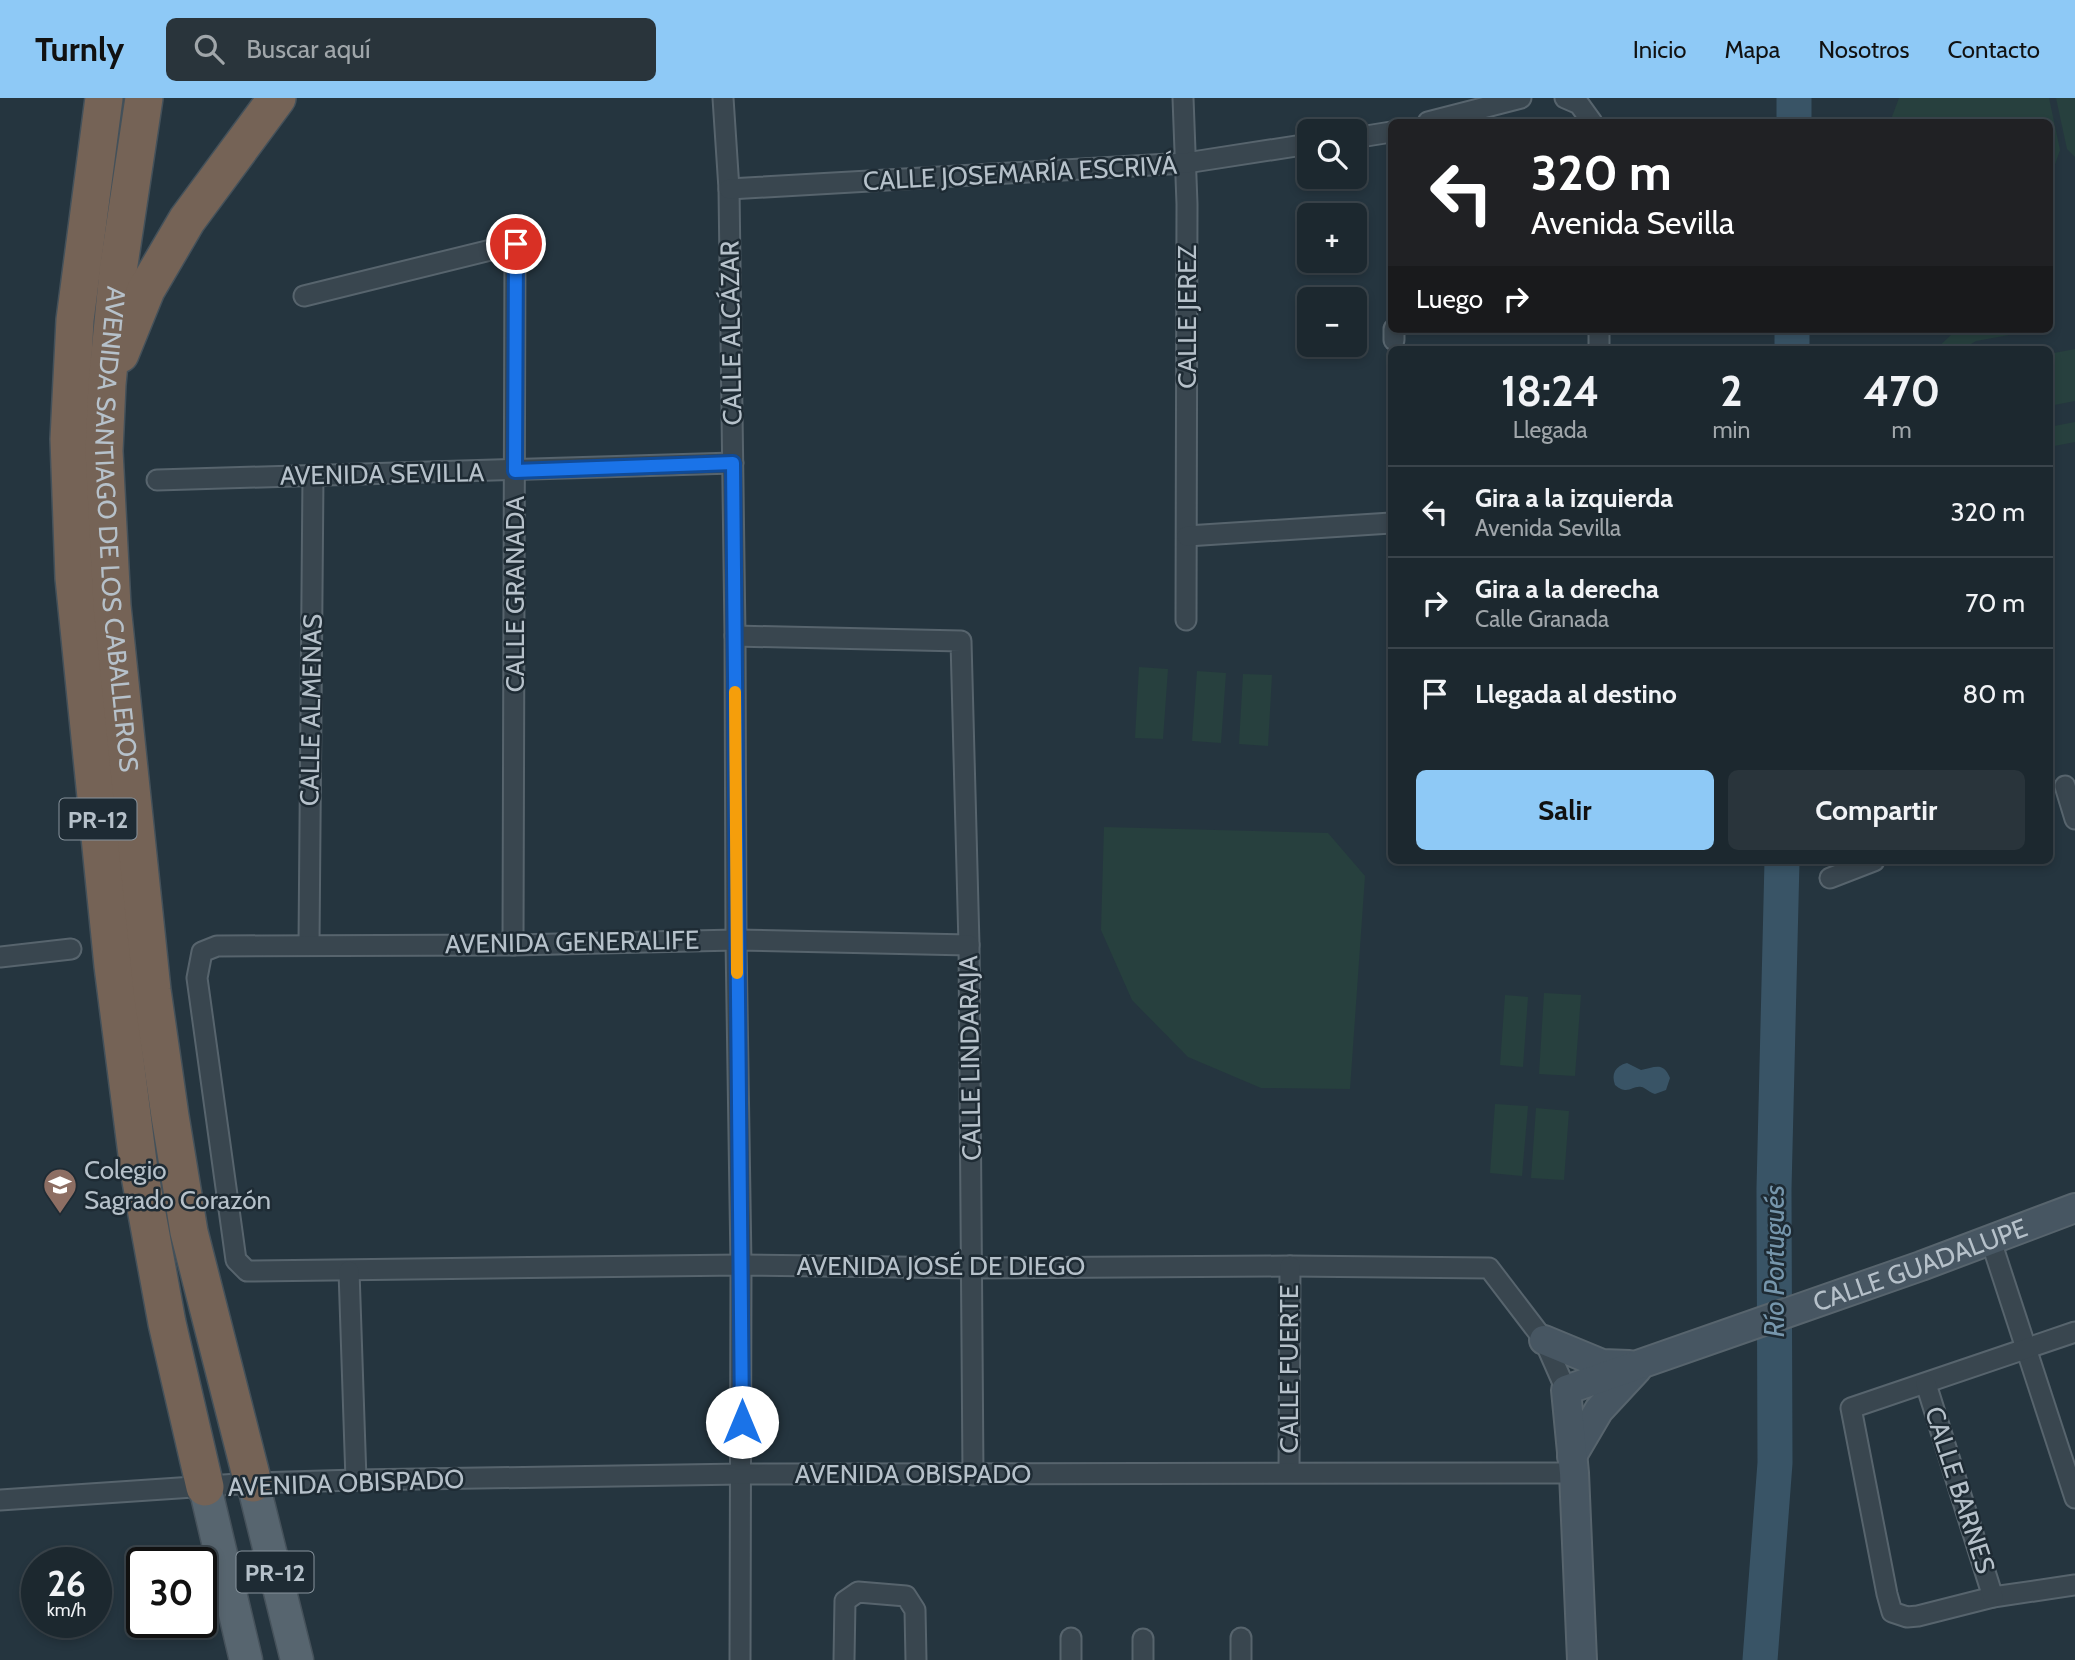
<!DOCTYPE html>
<html lang="es">
<head>
<meta charset="utf-8">
<style>
	:root { --surface:#1c282f; --page:#29343b; --text:#f1f3f6; --muted:#a0a6aa; --line:#3a444b; --accent:#8ec9f6 }
	body { margin:0; font-family:Cabin,sans-serif; background:var(--page); color:var(--text); height:100vh; display:flex; flex-direction:column; font-size:26px; white-space:nowrap }
	* { box-sizing:border-box; margin:0 }
	p { font-size:23px; color:var(--muted) }
	.icon { flex:none; width:38px; height:38px; fill:none; stroke:currentColor; stroke-width:2; stroke-linecap:round; stroke-linejoin:round }
	.map { position:relative; flex:1; overflow:hidden }
	.details { position:absolute; left:1388px; top:248px; width:665px; height:518px; display:flex; flex-direction:column; background:var(--surface); border-radius:10px; box-shadow:0 4px 10px #0003,0 0 0 2px var(--line) }
	.details>* { flex:none }
	.hud { position:absolute; left:1388px; top:21px; width:665px; height:214px; border-radius:10px; box-shadow:0 4px 10px #0003,0 0 0 2px var(--line); background:#202124; color:#fff; overflow:hidden }
	.controls { position:absolute; left:1297px; top:21px; display:grid; gap:14px }
	.controls a { display:grid; place-items:center; width:70px; height:70px; border-radius:10px; background:var(--surface); box-shadow:0 4px 10px #0003,0 0 0 2px var(--line); font-size:35px }
	.speed { position:absolute; left:21px; top:1449px; display:flex; gap:14px; font-size:35px; font-weight:700; text-align:center }
	.speed>* { display:grid; place-content:center; width:91px; height:91px; border-radius:50%; background:var(--surface); box-shadow:0 4px 10px #0003,0 0 0 2px var(--line); line-height:1 }
	.speed small { font-size:18px; font-weight:400 }
	.speed .limit { border:4px solid #111; border-radius:10px; background:#fff; color:#111 }
	.pin { position:absolute; display:grid; place-items:center; width:60px; height:60px; color:#fff; margin:-30px; border:4px solid #fff; border-radius:50%; box-shadow:0 2px 7px #0007 }
	.me { position:absolute; width:77px; margin:-38px; rotate:0deg; stroke-linejoin:round; filter:drop-shadow(0 0 5px #0008) }
	.turn { display:flex; align-items:center; gap:24px; height:147px; padding:0 28px; font-size:32px }
	.turn .icon { width:91px; height:91px; stroke-width:2.5 }
	.turn b { display:block; font-size:49px; line-height:60px }
	.then { display:flex; align-items:center; height:66px; padding:0 28px; background:#0003; gap:14px; font-size:26px }
	.eta { display:flex; justify-content:space-evenly; align-items:center; height:119px; text-align:center }
	.eta b { font-size:42px; font-weight:800; line-height:49px }
	.button { display:flex; gap:14px; margin-top:auto; padding:14px 28px }
	.button a { flex:1; height:80px; border-radius:10px; background:var(--accent); color:#111; font-size:28px; font-weight:800; line-height:80px; text-align:center }
	.button a+a { background:var(--page); color:var(--text) }
	ul { padding:0; list-style:none }
	li { display:flex; align-items:center; gap:21px; height:91px; padding:0 28px; border-top:2px solid var(--line) }
	li div { flex:1 }
	li b { display:block; font-size:26px }
	li em { font-style:normal }
	header { display:flex; align-items:center; gap:42px; box-sizing:border-box; height:98px; padding:0 35px; background:var(--accent); color:#111 }
	header strong { font-size:33px }
	nav { display:flex; gap:38px; margin-inline-start:auto; font-size:24px }
	.search { width:490px; height:63px; background:var(--page); display:flex; align-items:center; gap:18px; box-sizing:border-box; padding:0 24px; border-radius:10px; color:var(--muted); font-size:26px }
	.map>svg:first-child { display:block }
	.green { fill:#27403e }
	.water { fill:#395466 }
	.lines { fill:none; stroke-linecap:round; stroke-linejoin:round }
	.river { stroke:#395466; stroke-width:35 }
	.street-casing { stroke:#57646d; stroke-width:23 }
	.secondary-casing { stroke:#57646d; stroke-width:32 }
	.primary-casing { stroke:#46525b; stroke-width:35 }
	.highway-casing { stroke:#44515a; stroke-width:40 }
	.street { stroke:#39464f; stroke-width:19 }
	.secondary { stroke:#475662; stroke-width:28 }
	.primary { stroke:#57656f; stroke-width:32 }
	.highway { stroke:#756356; stroke-width:37 }
	.route-casing { stroke:#114b97; stroke-width:18 }
	.route { stroke:#1a73e8; stroke-width:12 }
	.slow { stroke:#f59e0b; stroke-width:12 }
	.labels { text-anchor:middle; dominant-baseline:central; stroke-width:5; stroke-linejoin:round; paint-order:stroke }
	.shield { fill:#1e2b34; stroke:#88949d; stroke-width:2 }
	.shield-label { font-size:24px; font-weight:bold; fill:#b6c1ca }
	.street-label { font-size:26px; fill:#b6c1ca; stroke:#1e2b34 }
	.poi-label { font-size:26px; fill:#b6c1ca; stroke:#1e2b34; text-anchor:start }
	.water-label { font-size:28px; font-style:italic; fill:#7696ac; stroke:#1e2b34 }
</style>
</head>
<body>
<header>
<strong>Turnly</strong>
<div class="search"><svg class="icon" aria-label="search" viewBox="0 0 24 24"><circle cx="10" cy="10" r="6"/><path d="M15 15l6 6"/></svg>Buscar aquí</div>
<nav><a>Inicio</a><a>Mapa</a><a>Nosotros</a><a>Contacto</a></nav>
</header>
<div class="map">
<svg width="2075" height="1562" viewBox="0 0 2075 1562">
	<rect width="100%" height="100%" fill="#25353f"/>
	<g class="green">
		<path d="M1899,0H2049L2060,52L2051,78L2049,79V24H1890Z"/>
		<path d="M2056,0H2075V59L2067,51Z"/>
		<path d="M1964,231H2043L1976,243L1961,252H1935L1951,237Z"/>
		<path d="M2075,251V303L2049,308V256Z"/>
		<path d="M2075,324V344L2049,349V329Z"/>
		<path d="M1139,569L1168,571L1163,641L1135,640Z"/>
		<path d="M1197,573L1226,575L1221,645L1192,643Z"/>
		<path d="M1243,576L1272,577L1268,648L1239,646Z"/>
		<path d="M1104,729L1328,735L1365,778L1350,991L1261,990L1188,959L1132,902L1101,832Z"/>
		<path d="M1544,895L1581,897L1575,978L1539,976Z"/>
		<path d="M1505,897L1528,899L1523,969L1500,967Z"/>
		<path d="M1495,1006L1528,1008L1522,1078L1490,1075Z"/>
		<path d="M1536,1010L1569,1013L1564,1082L1531,1080Z"/>
	</g>
	<path class="water" d="M1627,965L1641,972C1654,970 1663,963 1670,980L1666,992L1655,996C1651,995 1648,992 1644,990C1633,985 1629,999 1615,987C1611,976 1615,968 1627,965Z"/>
	<g class="lines">
		<g class="river">
			<path d="M1794,24V0"/>
			<path d="M1792,252V231"/>
			<path d="M1760,1562L1775,1365L1774,1091L1782,763"/>
		</g>
		<g class="street-casing">
			<g id="street">
				<path d="M723,0L729,91L735,538L736,842L741,1167L740,1562"/>
				<path d="M1183,0L1187,106L1186,522"/>
				<path d="M1565,0L1579,6L1592,24"/>
				<path d="M1428,24L1521,0"/>
				<path d="M1354,40L1391,34"/>
				<path d="M729,91L1186,65L1309,46"/>
				<path d="M304,198L515,146L513,847"/>
				<path d="M1394,231V242"/>
				<path d="M1599,252V231"/>
				<path d="M157,382L733,365"/>
				<path d="M1187,438L1391,425"/>
				<path d="M735,538L961,543L969,847L973,1377"/>
				<path d="M2065,688L2075,721"/>
				<path d="M1830,780L1874,763"/>
				<path d="M309,846L313,377"/>
				<path d="M969,847L736,842L513,847L217,848L202,854L197,880L236,1162L247,1173L741,1167L973,1170L1290,1168L1489,1170L1544,1242L1566,1292"/>
				<path d="M0,859L71,851"/>
				<path d="M1990,1140L2075,1400"/>
				<path d="M349,1173L356,1382"/>
				<path d="M2075,1234L1851,1310L1887,1496L1892,1514L1907,1519L1918,1518L1993,1499L2075,1487"/>
				<path d="M1926,1286L1993,1499"/>
				<path d="M1289,1374L1290,1168"/>
				<path d="M0,1402L253,1385L356,1382L742,1376L1574,1375"/>
				<path d="M1143,1541V1562"/>
				<path d="M844,1562L845,1503L858,1494L906,1498L915,1512L916,1562"/>
				<path d="M1071,1562V1540"/>
				<path d="M1241,1562V1540"/>
			</g>
		</g>
		<g class="secondary-casing">
			<g id="secondary">
				<path d="M1544,1242L1602,1266L1629,1267"/>
				<path d="M1572,1358L1599,1312L1637,1271"/>
				<path id="s1" d="M1582,1562L1574,1375L1566,1292L1921,1168L2075,1110"/>
			</g>
		</g>
		<g class="primary-casing">
			<g id="primary">
				<path d="M253,1385L297,1562"/>
				<path d="M205,1389L246,1562"/>
			</g>
		</g>
		<g class="highway-casing">
			<g id="highway">
				<path d="M104,0L75,222L69,341L74,480L113,868L139,1072L167,1225L205,1389"/>
				<path id="s2" d="M144,0L118,173L107,286L104,353L112,508L152,892L170,1018L189,1134L253,1385"/>
				<path d="M120,256L146,192L187,122L277,0"/>
			</g>
		</g>
		<use href="#street" class="street"/>
		<use href="#secondary" class="secondary"/>
		<use href="#primary" class="primary"/>
		<use href="#highway" class="highway"/>
	</g>
	<g class="lines">
		<g class="route-casing">
			<path id="route" d="M516,146L515,373L733,365L742,1324"/>
		</g>
		<use href="#route" class="route"/>
		<path class="slow" d="M735,594L737,875"/>
	</g>
	<defs>
		<g id="university-pin" transform="scale(1.75)"><path d="M0 17L-7.5 6A9.5 9.5 0 1 1 7.5 6Z" fill="#8d6e63" stroke="#1e2b34"/><path d="M0-5L7-2L0 1L-7-2ZM-4 1L0 2.5L4 1V4Q0 6-4 4Z" fill="#fff"/></g>
	</defs>
	<g fill-rule="evenodd">
		<use href="#university-pin" x="60" y="1087"/>
	</g>
	<g class="labels">
		<g class="shield">
			<rect x="59.5" y="700.5" width="77" height="41" rx="5"/>
			<rect x="236.5" y="1453.5" width="77" height="41" rx="5"/>
		</g>
		<g class="shield-label">
			<text x="98" y="721">PR-12</text>
			<text x="275" y="1474">PR-12</text>
		</g>
		<g class="street-label">
			<text transform="translate(1020 75) rotate(-3)">CALLE JOSEMARÍA ESCRIVÁ</text>
			<text transform="translate(1187 219) rotate(-90)">CALLE JEREZ</text>
			<text transform="translate(731 235) rotate(-91)">CALLE ALCÁZAR</text>
			<text transform="translate(382 376) rotate(-1)">AVENIDA SEVILLA</text>
			<text stroke="none"><textPath href="#s2" startOffset="434">AVENIDA SANTIAGO DE LOS CABALLEROS</textPath></text>
			<text transform="translate(515 496) rotate(-90)">CALLE GRANADA</text>
			<text transform="translate(311 612) rotate(-89)">CALLE ALMENAS</text>
			<text transform="translate(572 844) rotate(-1)">AVENIDA GENERALIFE</text>
			<text transform="translate(970 960) rotate(-91)">CALLE LINDARAJA</text>
			<text stroke="none"><textPath href="#s1" startOffset="646">CALLE GUADALUPE</textPath></text>
			<text x="941" y="1168">AVENIDA JOSÉ DE DIEGO</text>
			<text transform="translate(1289 1271) rotate(-90)">CALLE FUERTE</text>
			<text x="913" y="1376">AVENIDA OBISPADO</text>
			<text transform="translate(346 1385) rotate(-2)">AVENIDA OBISPADO</text>
			<text transform="translate(1960 1392) rotate(72)">CALLE BARNES</text>
		</g>
		<g class="poi-label">
			<text x="84" y="1072">Colegio<tspan x="84" dy="30">Sagrado Corazón</tspan></text>
		</g>
		<g class="water-label">
			<text transform="translate(1774 1163) rotate(-90)">Río Portugués</text>
		</g>
	</g>
</svg>
<div class="controls">
<a><svg class="icon" aria-label="search" viewBox="0 0 24 24"><circle cx="10" cy="10" r="6"/><path d="M15 15l6 6"/></svg></a>
<a>+</a>
<a>−</a>
</div>
<div class="speed"><div>26<small>km/h</small></div><div class="limit">30</div></div>
<div class="pin" style="left:516px;top:146px;background:#d93025"><svg class="icon" aria-label="arrive" viewBox="0 0 24 24"><path d="M6 21V4h12l-3 4 3 4H6"/></svg></div>
<svg class="me" style="left:742px;top:1324px" viewBox="-20 -20 40 40"><circle r="19" fill="#fff"/><path d="M0-13L10 11 0 6-10 11z" fill="#1a73e8"/></svg>
<div class="hud">
<div class="turn"><svg class="icon" aria-label="left" viewBox="0 0 24 24"><path d="M17 20v-9H6M10 6l-5 5 5 5"/></svg><div><b>320 m</b>Avenida Sevilla</div></div>
<div class="then">Luego<svg class="icon" aria-label="right" viewBox="0 0 24 24"><path d="M7 20v-9h11M14 6l5 5-5 5"/></svg></div>
</div>
<section class="details">
<div class="eta">
<div><b>18:24</b><p>Llegada</p></div>
<div><b>2</b><p>min</p></div>
<div><b>470</b><p>m</p></div>
</div>
<ul>
<li><svg class="icon" aria-label="left" viewBox="0 0 24 24"><path d="M17 20v-9H6M10 6l-5 5 5 5"/></svg><div><b>Gira a la izquierda</b><p>Avenida Sevilla</p></div><em>320 m</em></li>
<li><svg class="icon" aria-label="right" viewBox="0 0 24 24"><path d="M7 20v-9h11M14 6l5 5-5 5"/></svg><div><b>Gira a la derecha</b><p>Calle Granada</p></div><em>70 m</em></li>
<li><svg class="icon" aria-label="arrive" viewBox="0 0 24 24"><path d="M6 21V4h12l-3 4 3 4H6"/></svg><div><b>Llegada al destino</b></div><em>80 m</em></li>
</ul>
<div class="button"><a>Salir</a><a>Compartir</a></div>
</section>
</div>
</body>
</html>
